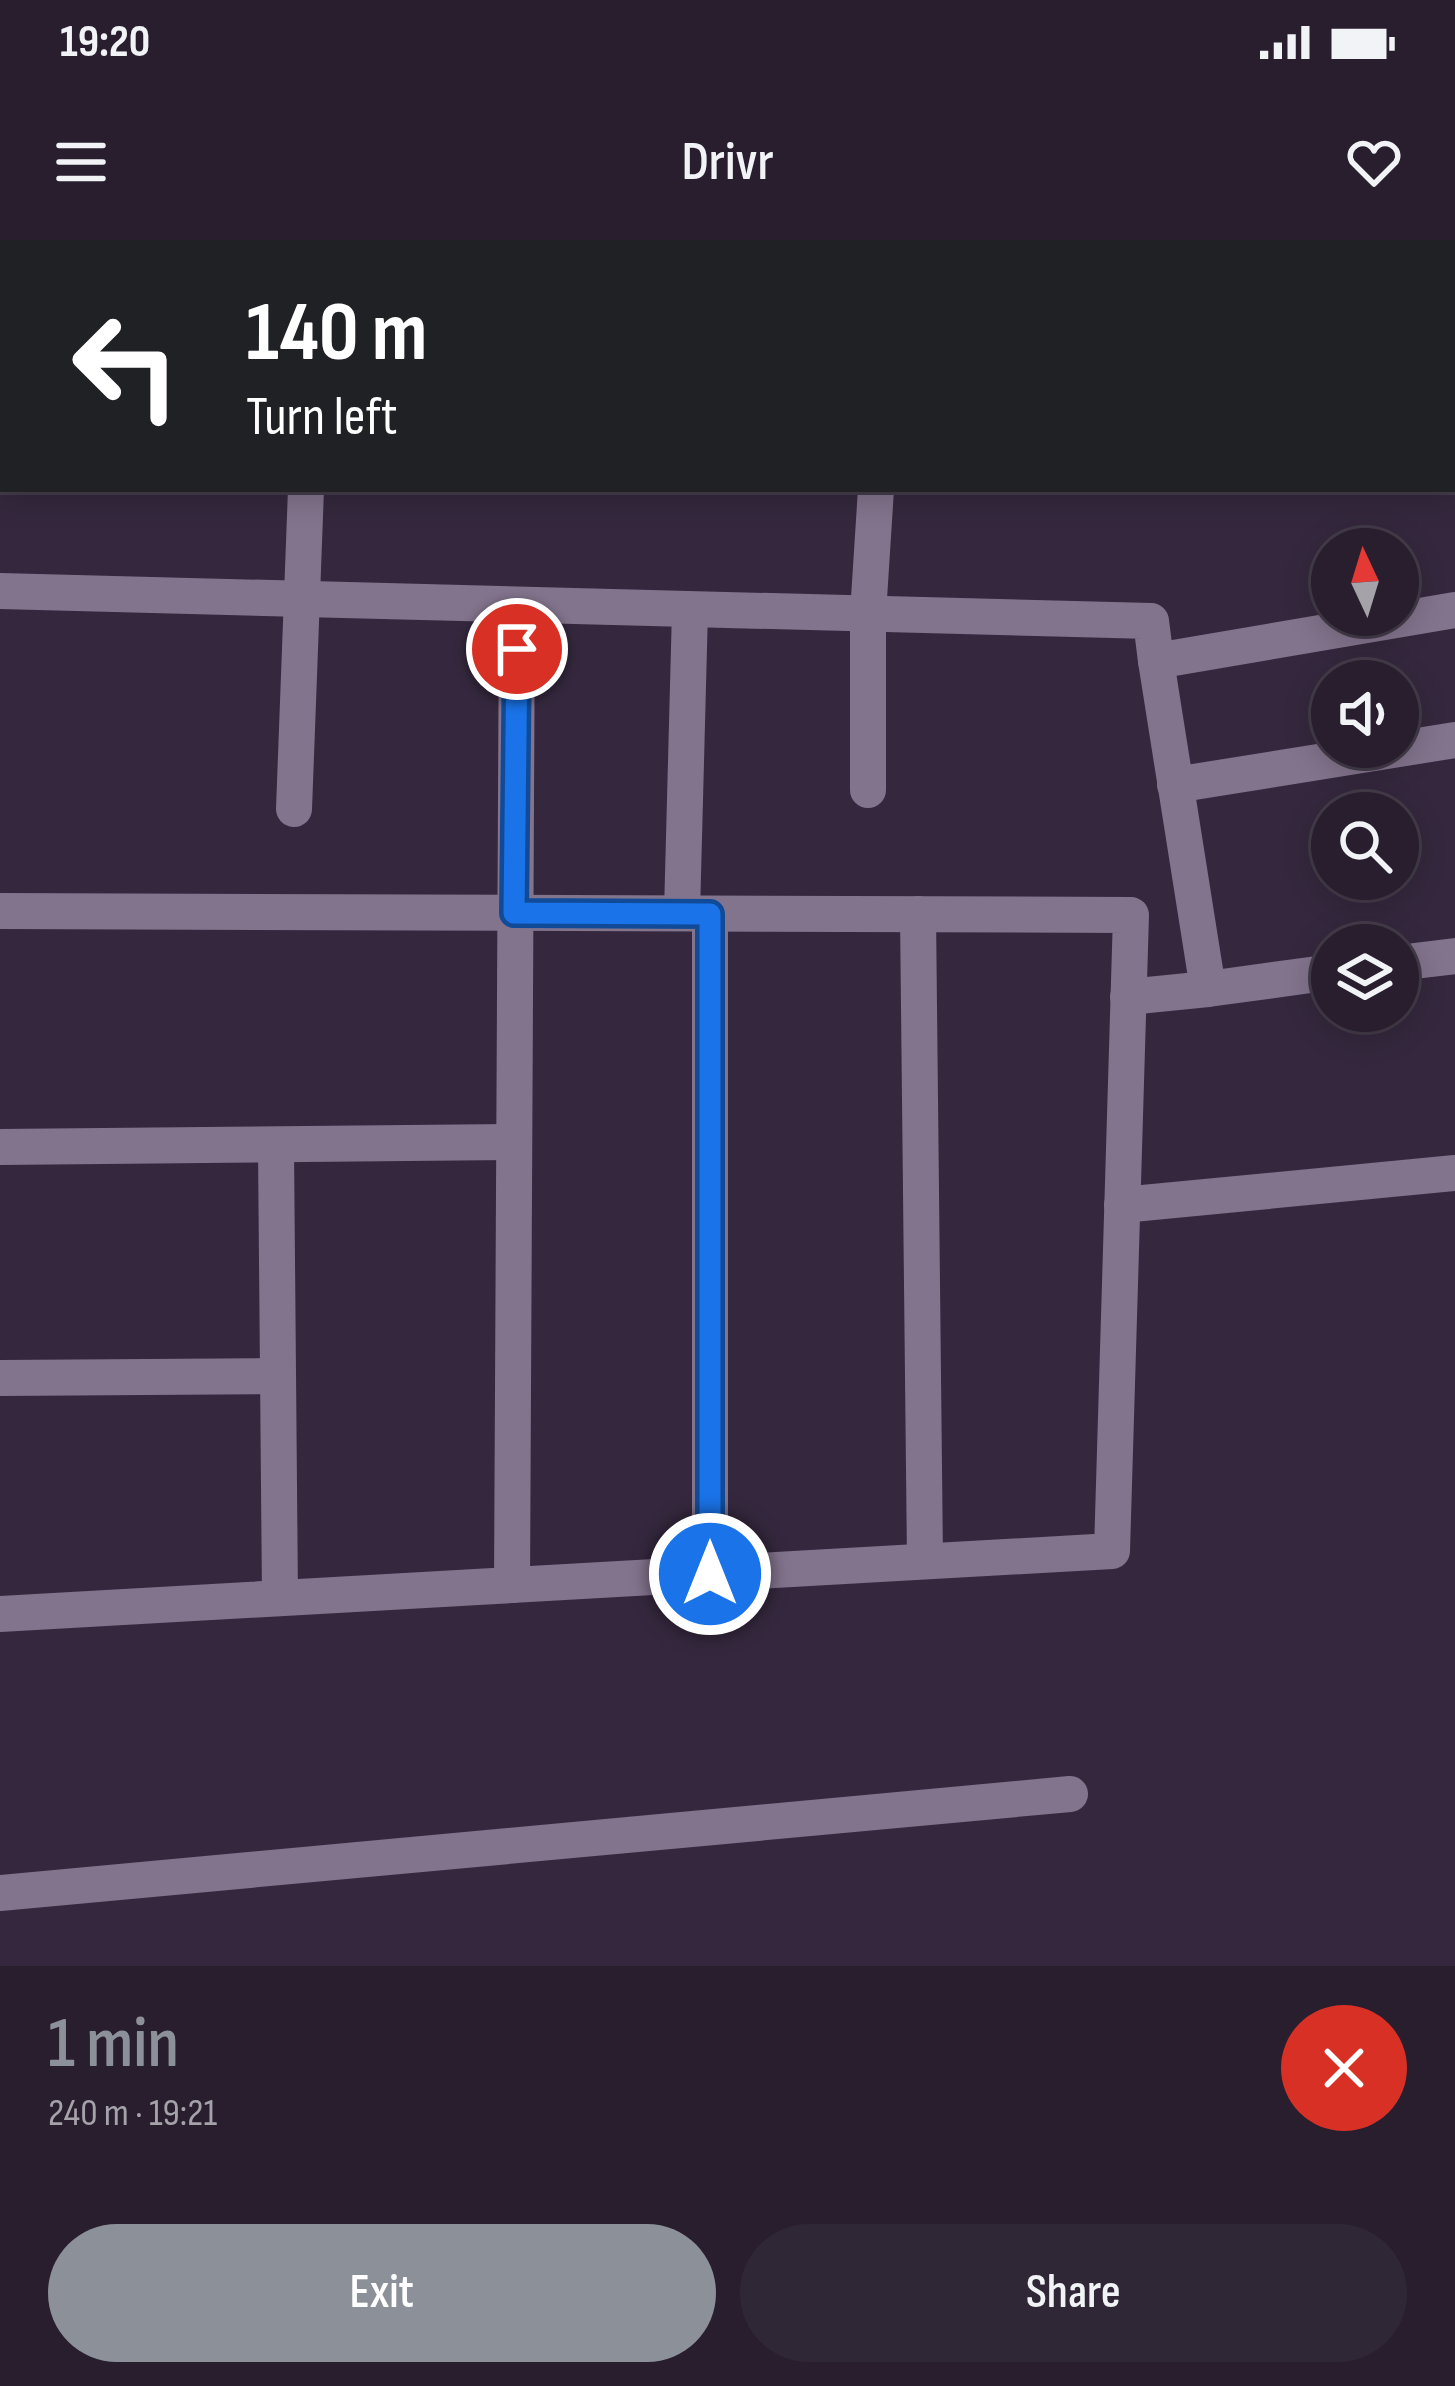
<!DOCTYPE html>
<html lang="en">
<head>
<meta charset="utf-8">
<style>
	:root { --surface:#281e2e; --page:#302736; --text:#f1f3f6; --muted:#a5a2aa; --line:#443c4a; --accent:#8c9099 }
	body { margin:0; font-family:"Sofia Sans Condensed",sans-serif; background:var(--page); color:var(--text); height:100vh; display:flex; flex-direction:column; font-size:45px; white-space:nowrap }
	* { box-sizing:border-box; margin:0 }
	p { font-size:39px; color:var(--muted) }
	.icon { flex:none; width:66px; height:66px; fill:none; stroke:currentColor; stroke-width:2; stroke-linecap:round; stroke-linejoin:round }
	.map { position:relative; height:1726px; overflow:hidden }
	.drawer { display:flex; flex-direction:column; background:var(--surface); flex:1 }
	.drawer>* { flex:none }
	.banner { position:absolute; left:0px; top:0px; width:1455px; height:252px; box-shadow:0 6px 30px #0003,0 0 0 3px var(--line); background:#202124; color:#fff; overflow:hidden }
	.needle { width:78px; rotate:356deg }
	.buttons { position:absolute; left:1311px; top:288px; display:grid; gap:24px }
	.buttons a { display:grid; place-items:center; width:108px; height:108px; border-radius:50%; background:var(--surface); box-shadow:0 6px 30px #0003,0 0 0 3px var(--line); font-size:60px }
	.pin { position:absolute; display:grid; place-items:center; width:102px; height:102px; color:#fff; margin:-51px; border:6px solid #fff; border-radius:50%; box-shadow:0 3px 12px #0007 }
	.me { position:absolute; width:132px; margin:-66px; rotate:0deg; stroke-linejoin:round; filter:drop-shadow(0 0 9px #0008) }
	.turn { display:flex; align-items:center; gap:42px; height:252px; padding:0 48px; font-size:54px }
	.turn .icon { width:156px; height:156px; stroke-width:2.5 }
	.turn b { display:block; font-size:84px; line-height:102px }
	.round { display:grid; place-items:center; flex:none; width:126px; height:126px; border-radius:63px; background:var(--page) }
	.head { display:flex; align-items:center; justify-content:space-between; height:204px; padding:0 48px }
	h1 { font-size:72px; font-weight:600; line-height:90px; color:var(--accent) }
	.button { display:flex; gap:24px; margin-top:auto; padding:24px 48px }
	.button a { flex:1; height:138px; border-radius:72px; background:var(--accent); color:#fff; font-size:48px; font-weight:600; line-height:138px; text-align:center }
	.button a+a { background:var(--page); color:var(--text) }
	.status { display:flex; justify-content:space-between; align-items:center; height:84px; padding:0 60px; background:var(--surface); direction:ltr }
	.status svg { height:33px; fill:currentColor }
	header { display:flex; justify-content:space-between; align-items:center; height:156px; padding:0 48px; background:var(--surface); font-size:54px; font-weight:600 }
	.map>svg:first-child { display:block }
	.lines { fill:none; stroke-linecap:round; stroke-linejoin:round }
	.minor { stroke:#83748d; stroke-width:36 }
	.route-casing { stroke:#114b97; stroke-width:30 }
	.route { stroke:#1a73e8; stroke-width:21 }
</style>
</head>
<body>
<div class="status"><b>19:20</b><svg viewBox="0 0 49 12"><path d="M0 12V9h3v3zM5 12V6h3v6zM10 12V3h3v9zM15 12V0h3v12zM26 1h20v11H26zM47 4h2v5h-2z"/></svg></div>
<header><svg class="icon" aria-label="menu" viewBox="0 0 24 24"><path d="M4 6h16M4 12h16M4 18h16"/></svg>Drivr<svg class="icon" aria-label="heart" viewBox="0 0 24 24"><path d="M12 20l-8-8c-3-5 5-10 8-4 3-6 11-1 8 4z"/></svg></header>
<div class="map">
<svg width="1455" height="1726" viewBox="0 0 1455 1726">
	<rect width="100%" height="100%" fill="#35283e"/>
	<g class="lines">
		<g class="minor">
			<path d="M315,3V0"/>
			<path d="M508,3L509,0"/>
			<path d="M713,3V0"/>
			<path d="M928,3V0"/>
			<path d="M1178,3V0"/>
			<path d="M1329,3L1330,0"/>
			<path d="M0,88H3"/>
			<path d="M1452,116L1455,115"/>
			<path d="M0,351L1151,381L1156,421L1455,370"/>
			<path d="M1156,421L1208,749L1332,732"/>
			<path d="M1175,545L1455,500"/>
			<path d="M868,550V374L876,249"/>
			<path d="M294,569L306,249"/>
			<path d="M0,671L1131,675L1112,1311L0,1374"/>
			<path d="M682,673L690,370"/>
			<path d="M710,674V1333"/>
			<path d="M918,674L925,1321"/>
			<path d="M1398,723L1455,716"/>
			<path d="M1128,757L1208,749"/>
			<path d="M0,907L513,902"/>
			<path d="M276,908L280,1358"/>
			<path d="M1122,965L1455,933"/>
			<path d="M0,1138L278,1136"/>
			<path d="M512,1345L517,365"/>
			<path d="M0,1653L1070,1554"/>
		</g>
	</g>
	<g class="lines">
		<g class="route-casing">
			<path id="route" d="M517,409L514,673L710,674V1334"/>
		</g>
		<use href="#route" class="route"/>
	</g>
</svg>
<div class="buttons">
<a><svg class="needle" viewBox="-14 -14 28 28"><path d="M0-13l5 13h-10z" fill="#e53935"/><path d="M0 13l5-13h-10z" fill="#a5a2aa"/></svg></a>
<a><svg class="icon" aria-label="sound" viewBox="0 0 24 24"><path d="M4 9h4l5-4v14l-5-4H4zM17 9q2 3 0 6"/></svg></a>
<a><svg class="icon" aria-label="search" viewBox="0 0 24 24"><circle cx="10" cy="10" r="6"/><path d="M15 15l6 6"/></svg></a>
<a><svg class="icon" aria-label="layers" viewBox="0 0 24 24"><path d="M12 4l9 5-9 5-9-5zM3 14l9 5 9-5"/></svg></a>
</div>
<div class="pin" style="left:517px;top:409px;background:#d93025"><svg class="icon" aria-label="arrive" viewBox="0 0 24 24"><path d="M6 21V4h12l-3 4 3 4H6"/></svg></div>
<svg class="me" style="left:710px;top:1334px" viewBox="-20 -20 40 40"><circle r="17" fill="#1a73e8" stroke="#fff" stroke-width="3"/><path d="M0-11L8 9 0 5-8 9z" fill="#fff"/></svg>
<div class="banner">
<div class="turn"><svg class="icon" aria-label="left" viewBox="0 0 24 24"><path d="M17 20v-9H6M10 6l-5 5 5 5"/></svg><div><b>140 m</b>Turn left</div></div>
</div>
</div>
<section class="drawer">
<div class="head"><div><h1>1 min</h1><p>240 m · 19:21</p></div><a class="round" style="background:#d93025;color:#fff"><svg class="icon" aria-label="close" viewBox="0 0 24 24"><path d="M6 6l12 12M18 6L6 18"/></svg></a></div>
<div class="button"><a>Exit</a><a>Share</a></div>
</section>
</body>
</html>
